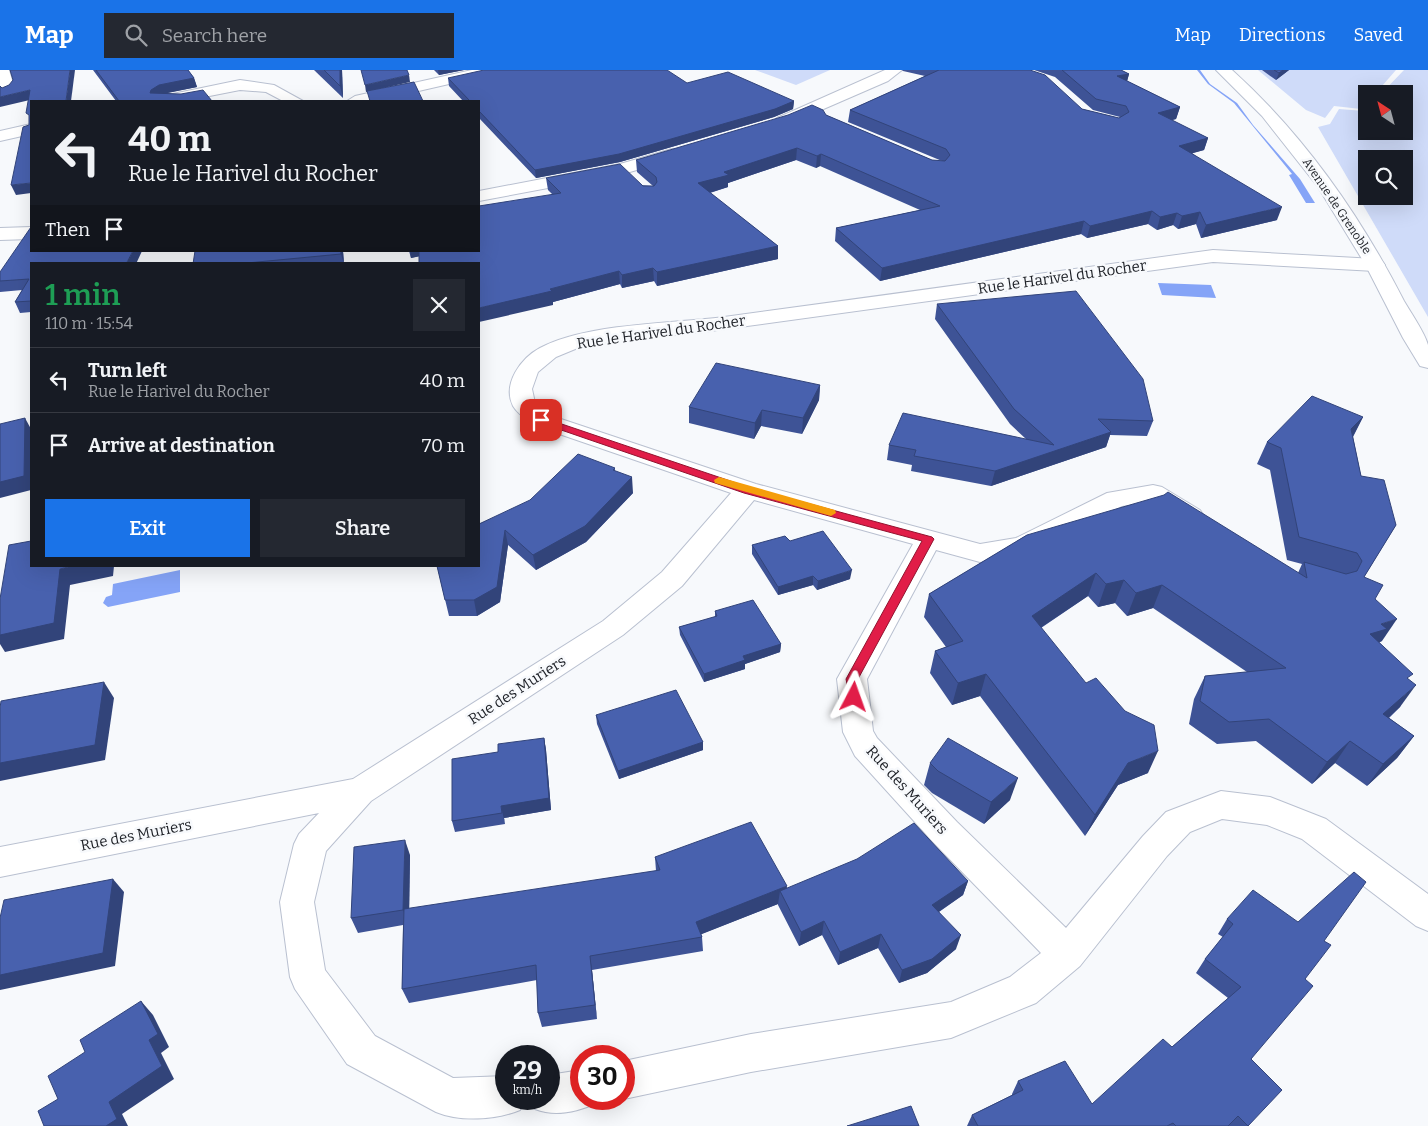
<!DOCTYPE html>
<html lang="en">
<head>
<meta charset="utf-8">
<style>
	:root { --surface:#171b24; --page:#242831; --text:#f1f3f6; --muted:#9ea1a6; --line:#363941; --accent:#1a73e8 }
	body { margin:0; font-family:Bitter,serif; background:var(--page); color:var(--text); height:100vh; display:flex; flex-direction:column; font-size:19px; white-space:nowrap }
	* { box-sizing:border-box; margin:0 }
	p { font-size:16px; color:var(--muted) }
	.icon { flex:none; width:28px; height:28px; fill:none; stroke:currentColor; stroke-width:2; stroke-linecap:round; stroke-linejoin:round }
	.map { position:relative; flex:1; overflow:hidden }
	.drawer { position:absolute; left:30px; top:192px; width:450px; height:305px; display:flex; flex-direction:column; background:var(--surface); border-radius:0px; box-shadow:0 5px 20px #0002 }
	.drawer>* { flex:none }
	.hud { position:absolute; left:30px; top:30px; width:450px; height:152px; border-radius:0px; box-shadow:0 5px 20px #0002; background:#171b24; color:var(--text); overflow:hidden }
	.needle { width:32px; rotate:324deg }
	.fabs { position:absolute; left:1358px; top:15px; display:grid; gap:10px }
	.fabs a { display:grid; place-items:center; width:55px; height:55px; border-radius:0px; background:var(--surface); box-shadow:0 5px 20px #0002; font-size:25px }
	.speed { position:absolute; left:495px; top:975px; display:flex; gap:10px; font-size:25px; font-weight:700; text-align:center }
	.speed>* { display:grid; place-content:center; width:65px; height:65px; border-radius:50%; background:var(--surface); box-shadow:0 5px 20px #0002; line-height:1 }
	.speed small { font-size:12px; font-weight:400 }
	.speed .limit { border:8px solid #d22; background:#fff; color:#111 }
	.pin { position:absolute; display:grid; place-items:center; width:42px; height:42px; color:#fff; margin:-21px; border-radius:10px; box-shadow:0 2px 8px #0006 }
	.me { position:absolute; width:55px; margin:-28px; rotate:4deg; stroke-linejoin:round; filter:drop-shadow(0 0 4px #0008) }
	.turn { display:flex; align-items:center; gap:18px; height:105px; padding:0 15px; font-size:22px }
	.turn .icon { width:65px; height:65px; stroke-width:2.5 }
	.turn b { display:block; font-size:35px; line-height:42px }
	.then { display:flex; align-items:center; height:48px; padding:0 15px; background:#0003; gap:10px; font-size:19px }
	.round { display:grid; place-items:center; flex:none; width:52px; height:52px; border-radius:0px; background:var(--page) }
	.summary { display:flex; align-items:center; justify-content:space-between; height:85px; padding:0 15px }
	h1 { font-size:30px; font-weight:600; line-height:38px; color:#1e9e55 }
	.action { display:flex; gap:10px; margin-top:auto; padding:10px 15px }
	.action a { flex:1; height:58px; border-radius:0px; background:var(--accent); color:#fff; font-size:20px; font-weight:600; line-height:58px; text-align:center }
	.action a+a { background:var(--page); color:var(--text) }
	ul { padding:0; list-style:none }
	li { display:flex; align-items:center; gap:15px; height:65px; padding:0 15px; border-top:1px solid var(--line) }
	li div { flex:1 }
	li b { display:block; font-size:19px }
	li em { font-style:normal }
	header { display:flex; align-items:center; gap:30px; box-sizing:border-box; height:70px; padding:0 25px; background:var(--accent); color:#fff }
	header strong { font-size:24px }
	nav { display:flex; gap:28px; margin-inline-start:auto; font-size:18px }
	.search { width:350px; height:45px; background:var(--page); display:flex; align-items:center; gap:12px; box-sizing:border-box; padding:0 18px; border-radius:0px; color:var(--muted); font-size:19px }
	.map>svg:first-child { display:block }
	.green { fill:#cfdbf9; fill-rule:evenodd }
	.water { fill:#85a4f7 }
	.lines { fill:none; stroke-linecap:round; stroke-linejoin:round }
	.street-casing { stroke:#b9c0d0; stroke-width:2 }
	.secondary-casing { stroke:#b9c0d0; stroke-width:2 }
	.street { fill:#fff; fill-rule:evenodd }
	.secondary { fill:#fff; fill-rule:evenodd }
	.wall { fill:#3e5396 }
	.shaded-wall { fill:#32447a }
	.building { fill:#4861ae; stroke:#32447a }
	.route { fill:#e11d48; stroke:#92132f }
	.slow { fill:#f59e0b }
	.labels { text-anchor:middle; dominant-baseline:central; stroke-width:5; stroke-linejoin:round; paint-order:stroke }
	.far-street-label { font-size:12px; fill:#1c1f25; stroke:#f7f9fc }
	.street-label { font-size:15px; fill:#1c1f25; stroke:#f7f9fc }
</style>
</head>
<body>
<header>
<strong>Map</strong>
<div class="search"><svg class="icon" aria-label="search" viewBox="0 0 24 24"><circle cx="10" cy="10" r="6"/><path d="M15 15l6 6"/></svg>Search here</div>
<nav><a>Map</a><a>Directions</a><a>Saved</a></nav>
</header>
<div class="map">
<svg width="1428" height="1056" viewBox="0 0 1428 1056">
	<rect width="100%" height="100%" fill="#f7f9fc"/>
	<g class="green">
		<path d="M755,0H830L796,15Z"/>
		<path d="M1258,0H1396L1375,24H1366V33L1361,39L1334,36L1325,48L1306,40Z"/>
		<path d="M1404,0H1428V247L1318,57L1330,54L1339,39L1364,41L1366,39V61H1404V24H1381ZM1366,89H1404V126H1366Z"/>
	</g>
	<g class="water">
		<path d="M1197,0H1200L1210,14L1237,33L1253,55L1300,109L1315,133H1306L1289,105L1292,104L1234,33L1208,14Z"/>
		<path d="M1158,213L1211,215L1216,228L1162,225Z"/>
		<path d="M180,500V522L108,537L103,533L106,527L112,525L113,514Z"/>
	</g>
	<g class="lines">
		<g class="street-casing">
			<g id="street">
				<path d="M0,0H9L15,20L12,23L7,25L0,21Z"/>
				<path d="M472,0H499L497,3L375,31H347L355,26Z"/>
				<path d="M885,0H902L888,11L789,54L783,56L775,51L777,48Z"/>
				<path d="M240,10L274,15L303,31H283L266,22L240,20L184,31H155L163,26Z"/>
				<path d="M31,54V64L0,71V61Z"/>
				<path d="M672,79L678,80L680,84L678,88L623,104L479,131V121L620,94Z"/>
				<path d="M31,157V169L0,170V158Z"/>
				<path d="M1213,180L1375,189L1382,191L1385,195L1382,199L1375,201L1213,192L703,262L585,275L556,287L538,302L532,319L535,333L549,345L756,414L980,474L1016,468L1107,423L1153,415L1162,417L1200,440L1204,446L1200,452C1181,457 1165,441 1149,432L1122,436L1022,485L980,492L936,480L867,609L873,661L877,668L957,752L1066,858L1143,766L1166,742L1221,721L1270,727L1326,749L1428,824V861L1416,856L1302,769L1267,755L1222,749L1190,762L1167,786L1080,896L1036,933L951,968L751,1002L624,1029H622L624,991L751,964L951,932L1010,907L1041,883L933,772L855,686L843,662L837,609L913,474L754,430L682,516L623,565L371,731L326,781L314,832L325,900L375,966L453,1008L506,1006V1029H525L520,1040C496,1050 460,1052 436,1042L347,994L295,919L290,907L280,832L294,774L299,764L319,743L0,807V777L353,709L603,551L662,502L731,423L533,355C527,350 517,343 513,336C502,314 521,288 540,278C587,253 670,254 724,247C887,225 1050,202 1213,180Z"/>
				<path d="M581,1000V1029H597L595,1034C575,1042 555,1047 535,1039L531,1029H549V1005Z"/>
			</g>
		</g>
		<g class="secondary-casing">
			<path id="secondary" d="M1216,0H1232C1304,65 1360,145 1404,231C1411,243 1425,263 1428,275C1428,281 1428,291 1428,298L1420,296L1403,268L1365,194L1318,117L1262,46Z"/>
		</g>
		<use href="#street" class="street"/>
		<use href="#secondary" class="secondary"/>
	</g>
	<g class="wall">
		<path d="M93,0H188L194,8L197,17L166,23L212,31H116Z"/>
		<path d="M314,0H342L343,28Z"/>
		<path d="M434,0H464L439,5Z"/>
		<path d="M902,0H1030L1082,39L1119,48L1120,47L1093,40L1055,7L1034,0H1121L1129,4L1127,11L1180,37L1176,49L1171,50L1208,68L1204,80L1192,83L1277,150L1201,168L1196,154L1178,159L1173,155L1157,160L1148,154L1087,168L1081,164L880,211L835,171L836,158L920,140L820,96L816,98L796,90L728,113V117L710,123L778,176V189L657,216L654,211L622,218L620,214L553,232V235L419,186L411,188L409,181H479L552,124L548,120L546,108L653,116L637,102L636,90L826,45L932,90L942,91L848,52L850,40L925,6L903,1Z"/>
		<path d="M1262,0H1289L1276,10Z"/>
		<path d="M448,8L687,13L794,31L793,39L774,47L620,92L536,108L479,48V31H463L449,16Z"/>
		<path d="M343,181L344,194H193Z"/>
		<path d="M31,194V242L20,243L15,232L22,220L0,222V202Z"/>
		<path d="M937,234L1153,351L1147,366L1110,365L1106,377L991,416L911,401L912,395L887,390L889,375L1026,369L1010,354L935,249Z"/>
		<path d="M820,315L819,330L802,364L761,356L754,369L689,353V337Z"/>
		<path d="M1363,347L1353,367L1361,406L1396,455L1364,507L1375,529L1382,571L1379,572L1409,610L1400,637L1389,648L1414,666L1397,688L1367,716L1335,693L1312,714L1256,671L1217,674L1189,654L1194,629L1205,606L1247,602L1153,538L1127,546L1115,533L1098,537L1088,526L1041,558L1148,703L1118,715L1085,766L980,626L952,635L930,603L935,581L946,577L924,547L929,524L1027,465L1298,503L1302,494L1287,490L1270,400L1257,394L1267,372Z"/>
		<path d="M615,398V401L633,423L586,472L536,500L508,475L500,532L477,546H449L437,496L479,454Z"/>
		<path d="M790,471L850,509L817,520L813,515L778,525L752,484V475Z"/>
		<path d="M715,541L781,574L780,582L745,594V599L704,612L680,565L679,557L715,547Z"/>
		<path d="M596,645L703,672V680L619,709L597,654Z"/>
		<path d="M544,668L546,680L551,740L504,748L505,754L455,762L452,751L498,682Z"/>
		<path d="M930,693L1010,730L984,754L932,723L924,715Z"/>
		<path d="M410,785L409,839L656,801L655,787L787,818L968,811L963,825L939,842L956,879L927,903L899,913L878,878L838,895L822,865L799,876L778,835V834L701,864L702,867L703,881L592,900L597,949L542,957L538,943L537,910L409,933L402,919L403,855L358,863L351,848Z"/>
		<path d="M1227,849L1298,852L1324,871L1305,909L1251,989L1248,1056H967L972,1045L1012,1025V1024L1018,1011L1092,1034L1172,977L1228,928L1196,903L1205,889L1223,867L1218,864Z"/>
	</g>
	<g class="shaded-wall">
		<path d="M70,0H75L71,31H66Z"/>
		<path d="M340,0H342L343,28L340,16Z"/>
		<path d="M438,0H464L439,5Z"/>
		<path d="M1283,0H1289L1276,10L1279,3Z"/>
		<path d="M1129,4L1126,15L1117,6Z"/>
		<path d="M409,5L410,12L366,22L365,15Z"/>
		<path d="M194,8L197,17L163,24L150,23L151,20L159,15Z"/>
		<path d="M30,20L34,29L0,37V27Z"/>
		<path d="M794,31L793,39L774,47L620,92L536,108L535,100Z"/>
		<path d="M1180,37L1176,49L1155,55L1158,43Z"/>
		<path d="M1208,68L1204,80L1176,88L1179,76Z"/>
		<path d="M797,78L796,90L728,113V117L699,126L698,113L724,102Z"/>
		<path d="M821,84L820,96L816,98L817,86Z"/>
		<path d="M31,113V123L16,125L11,115Z"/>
		<path d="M1282,137L1277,150L1201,168L1206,155Z"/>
		<path d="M1152,141L1148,154L1087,168L1090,156Z"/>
		<path d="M1200,142L1196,154L1178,159L1182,146Z"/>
		<path d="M1177,143L1173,155L1157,160L1160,147Z"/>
		<path d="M1084,151L1081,164L880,211L882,198Z"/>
		<path d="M778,176V189L657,216V202Z"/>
		<path d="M133,181H142L136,194H126Z"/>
		<path d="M341,181H343L344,194L341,184Z"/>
		<path d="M410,181H420L421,186L411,188Z"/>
		<path d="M653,198L654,211L622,218V205Z"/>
		<path d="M619,201L620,214L553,232V235L479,252V238Z"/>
		<path d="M820,315L819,330L802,364L803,348Z"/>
		<path d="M762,340L761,356L754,369L755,353Z"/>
		<path d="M1363,347L1351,370V359Z"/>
		<path d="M25,348L31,359V420L0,428V412Z"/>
		<path d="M1111,362L1106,377L991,416L995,401Z"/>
		<path d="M632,407L633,423L586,472L536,500L533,485Z"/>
		<path d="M505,460L508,475L500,532L477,546L474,530Z"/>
		<path d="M72,496H114L113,506L70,515L64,569L5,582L0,574V565L60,499Z"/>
		<path d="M852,500L850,509L817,520L818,511Z"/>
		<path d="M1096,503L1088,526L1025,568L1032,546Z"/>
		<path d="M813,506V515L778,525V517Z"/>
		<path d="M1124,510L1115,533L1098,537L1106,514Z"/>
		<path d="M1162,515L1153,538L1127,546L1136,523Z"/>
		<path d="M1397,549L1382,571L1378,573L1370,564L1381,554Z"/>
		<path d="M781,574L780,582L745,594V599L704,612V604L743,586Z"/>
		<path d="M986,604L980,626L952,635L958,613Z"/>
		<path d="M104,612L114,628L105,690L0,711V693Z"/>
		<path d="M1416,615L1400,637L1368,666L1383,644Z"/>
		<path d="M1414,666L1397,688L1367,716L1383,694Z"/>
		<path d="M544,668L546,680L551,740L504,748L505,754L501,736Z"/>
		<path d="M1350,671L1335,693L1312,714L1327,692Z"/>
		<path d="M703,672V680L619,709L618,701Z"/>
		<path d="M1158,681L1148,703L1118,715L1085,766L1095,745L1128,693Z"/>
		<path d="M1018,708L1010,730L984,754L991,732Z"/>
		<path d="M405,770L410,785L409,854L403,840Z"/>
		<path d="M113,809L124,822L115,896L0,920V905Z"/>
		<path d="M968,811L963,825L928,849L932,835Z"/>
		<path d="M787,816L786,831L780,821L778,834L697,866L696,852Z"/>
		<path d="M824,851L822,865L799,876L801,862Z"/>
		<path d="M881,864L878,878L838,895L840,882Z"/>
		<path d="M961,865L956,879L927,903L899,913L902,900Z"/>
		<path d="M590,886L592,900L597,949L595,935Z"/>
		<path d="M141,931L153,945L169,977L161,983L174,1009L122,1044L128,1056H106L109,1032Z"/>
	</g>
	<g class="building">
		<path d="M10,0H70L66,31H31V113L11,115L23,57L29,55V45L26,43L30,20L0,27V16L2,18L9,15L13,10Z"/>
		<path d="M96,0H188L194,8L159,15L151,20L150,23L181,24L203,20L212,31H119Z"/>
		<path d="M324,0H340V16Z"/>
		<path d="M361,0H407L409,5L365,15Z"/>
		<path d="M484,0H667L687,13L728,2L794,31L775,39L619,84L535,100L479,41V31H470L448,8Z"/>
		<path d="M939,0H1030L1045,5L1082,39L1119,48L1129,42L1126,36L1096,29L1062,0H1121L1129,4L1117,6L1180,37L1158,43L1208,68L1179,76L1282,137L1206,155L1200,142L1182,146L1177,143L1160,147L1152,141L1090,156L1084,151L882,198L836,158L940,136L821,84L817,86L797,78L724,102L729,105L698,113L778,176L657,202L653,198L622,205L619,201L550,219L552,221L479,238V194H419V181H479V136L561,123L546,108L620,94L643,116H654L657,112L656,107L636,90L788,45L812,35L823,40L826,45L932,90L945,91L950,85L946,79L850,40Z"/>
		<path d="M1274,0H1283L1279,3Z"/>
		<path d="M414,12L423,31H370L367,21Z"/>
		<path d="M31,157V181H133L126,194H31V231L15,232L29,209L0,211V202Z"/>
		<path d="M195,181H341V184L247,193V194H193Z"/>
		<path d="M1076,221L1143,309L1153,351L1098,349L1111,362L995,401L914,386L916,380L889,375L903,343L1054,375L1014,339L937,234Z"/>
		<path d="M716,293L820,315L803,348L762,340L755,353L689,337Z"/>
		<path d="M1312,326L1363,347L1351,359L1361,406L1384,410L1396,455L1364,507L1383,515L1375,529L1397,549L1381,554L1387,559L1370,564L1413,604L1407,608L1416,615L1383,644L1414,666L1383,694L1350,671L1327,692L1269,649L1229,652L1200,631L1205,606L1286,598L1162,515L1136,523L1124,510L1106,514L1096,503L1032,546L1086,613L1096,608L1125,641L1154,655L1158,681L1128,693L1095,745L986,604L958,613L935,581L963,571L929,524L1027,465L1164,425L1168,422L1307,508L1304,492L1346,504L1357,501L1362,491L1357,483L1299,467L1281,378L1267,372Z"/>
		<path d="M25,348L24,406L0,412V354Z"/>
		<path d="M578,384L615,398L613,400L632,407L585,456L533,485L505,460L497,517L474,530H445L437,496H479V454L530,430Z"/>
		<path d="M823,461L852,500L818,511L813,506L778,517L752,475L785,466L790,471Z"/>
		<path d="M31,471V496H72L60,499L54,553L0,565V529L9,475Z"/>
		<path d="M753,530L781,574L743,586L745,590L704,604L679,557L717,546L715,541Z"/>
		<path d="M104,612L95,675L0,693V638L1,631Z"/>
		<path d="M676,620L703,672L618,701L596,645Z"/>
		<path d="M544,668L549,728L501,736L502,743L452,751V689L498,682V674Z"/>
		<path d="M948,668L1018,708L991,732L938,701L930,693Z"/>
		<path d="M751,752L787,816L696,852L702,867L590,886L595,935L538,943L536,895L402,919L404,839L660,800L655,787Z"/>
		<path d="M914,753L968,811L932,835L961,865L932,889L902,900L881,864L840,882L824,851L801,862L780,821L857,789Z"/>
		<path d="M405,770L403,840L351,848L354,777Z"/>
		<path d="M1354,802L1366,812L1324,871L1331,875L1305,909L1313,916L1251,989L1282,1020L1248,1056L1238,1046L1228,1056H1176L1173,1053L1167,1056H978L972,1045L1023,1020L1018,1011L1065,991L1092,1034L1163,969L1172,977L1241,917L1205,889L1233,854L1227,849L1253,820L1298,852Z"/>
		<path d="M113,809L103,883L0,905V848L4,830Z"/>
		<path d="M141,931L158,964L149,970L162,996L109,1032L117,1049L106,1056H44L38,1041L58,1029L48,1006L85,982L80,970Z"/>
		<path d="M911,1036L919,1056H847Z"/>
	</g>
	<path class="route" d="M541,347L751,418L932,467L934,469L858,609L860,627L859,630H850L846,609L922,471L744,423L538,352L536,350Z"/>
	<path class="slow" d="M719,407L835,440L836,443L831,446L715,413L714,410Z"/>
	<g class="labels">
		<g class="far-street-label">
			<text transform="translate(1337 136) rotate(56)">Avenue de Grenoble</text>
		</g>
		<g class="street-label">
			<text transform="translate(1062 207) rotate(-8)">Rue le Harivel du Rocher</text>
			<text transform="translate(661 262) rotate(-8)">Rue le Harivel du Rocher</text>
			<text transform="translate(517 620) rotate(-33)">Rue des Muriers</text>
			<text transform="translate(907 720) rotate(48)">Rue des Muriers</text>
			<text transform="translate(136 765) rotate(-11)">Rue des Muriers</text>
		</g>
	</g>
</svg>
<div class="fabs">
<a><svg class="needle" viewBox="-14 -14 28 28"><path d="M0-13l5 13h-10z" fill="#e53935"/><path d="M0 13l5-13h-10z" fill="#9ea1a6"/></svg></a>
<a><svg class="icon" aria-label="search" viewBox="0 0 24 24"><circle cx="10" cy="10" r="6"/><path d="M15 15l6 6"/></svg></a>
</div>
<div class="speed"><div>29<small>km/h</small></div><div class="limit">30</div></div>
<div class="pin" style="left:541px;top:350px;background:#d93025"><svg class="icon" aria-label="arrive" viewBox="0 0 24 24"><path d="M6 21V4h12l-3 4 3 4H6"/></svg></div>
<svg class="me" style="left:854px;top:627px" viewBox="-20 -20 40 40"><path d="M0-17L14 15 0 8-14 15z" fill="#e11d48" stroke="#fff" stroke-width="4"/></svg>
<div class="hud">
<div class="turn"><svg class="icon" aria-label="left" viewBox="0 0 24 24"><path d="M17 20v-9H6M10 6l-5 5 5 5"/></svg><div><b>40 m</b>Rue le Harivel du Rocher</div></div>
<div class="then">Then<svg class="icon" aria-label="arrive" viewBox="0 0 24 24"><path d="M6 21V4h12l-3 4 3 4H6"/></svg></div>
</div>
<section class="drawer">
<div class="summary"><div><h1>1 min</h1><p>110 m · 15:54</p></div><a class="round"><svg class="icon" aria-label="close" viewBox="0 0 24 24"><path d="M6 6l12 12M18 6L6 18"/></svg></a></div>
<ul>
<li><svg class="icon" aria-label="left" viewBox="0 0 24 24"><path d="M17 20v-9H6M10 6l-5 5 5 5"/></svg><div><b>Turn left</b><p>Rue le Harivel du Rocher</p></div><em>40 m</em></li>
<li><svg class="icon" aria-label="arrive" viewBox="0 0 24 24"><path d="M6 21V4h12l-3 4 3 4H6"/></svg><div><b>Arrive at destination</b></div><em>70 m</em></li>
</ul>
<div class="action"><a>Exit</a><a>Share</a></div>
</section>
</div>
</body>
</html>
